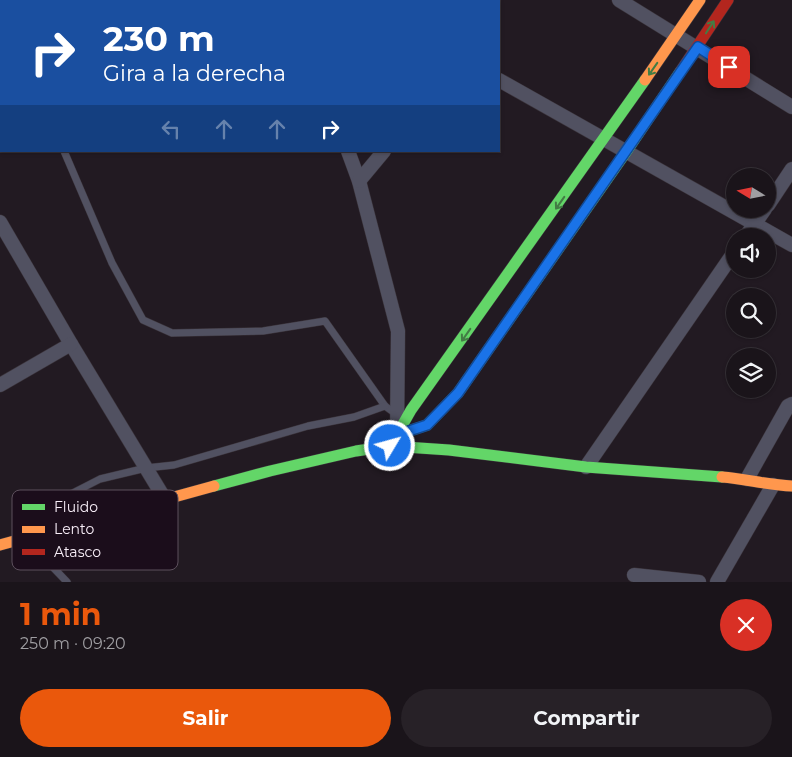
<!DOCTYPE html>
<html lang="es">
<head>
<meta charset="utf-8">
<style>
	:root { --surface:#1a141a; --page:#272127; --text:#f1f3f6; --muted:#9f9ea2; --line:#383339; --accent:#ea580c }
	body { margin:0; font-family:Montserrat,sans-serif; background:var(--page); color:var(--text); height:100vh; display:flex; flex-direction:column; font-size:19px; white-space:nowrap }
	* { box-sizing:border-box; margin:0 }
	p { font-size:16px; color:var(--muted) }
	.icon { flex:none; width:28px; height:28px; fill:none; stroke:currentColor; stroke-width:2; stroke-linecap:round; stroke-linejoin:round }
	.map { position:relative; height:582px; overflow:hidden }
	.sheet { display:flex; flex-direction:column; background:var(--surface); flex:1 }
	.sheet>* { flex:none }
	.guide { position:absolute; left:0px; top:0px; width:500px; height:152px; box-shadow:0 1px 4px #0004,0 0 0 1px var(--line); background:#1a4fa0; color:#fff; overflow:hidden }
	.needle { width:32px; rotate:280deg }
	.fabs { position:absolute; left:726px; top:168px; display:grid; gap:10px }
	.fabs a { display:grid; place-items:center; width:50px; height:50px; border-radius:50%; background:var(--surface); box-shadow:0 1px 4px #0004,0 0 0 1px var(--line); font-size:25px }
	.pin { position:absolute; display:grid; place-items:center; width:42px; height:42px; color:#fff; margin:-21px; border-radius:10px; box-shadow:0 2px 8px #0006 }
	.me { position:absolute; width:55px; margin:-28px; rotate:53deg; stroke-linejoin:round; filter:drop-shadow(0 0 4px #0008) }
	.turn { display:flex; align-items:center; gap:18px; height:105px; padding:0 20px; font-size:22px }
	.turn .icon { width:65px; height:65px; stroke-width:2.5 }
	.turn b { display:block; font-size:35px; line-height:42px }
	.lanes { display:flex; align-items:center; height:48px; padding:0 20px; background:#0003; justify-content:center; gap:25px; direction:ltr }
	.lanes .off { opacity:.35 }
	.round { display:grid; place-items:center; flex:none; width:52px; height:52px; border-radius:26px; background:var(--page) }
	.summary { display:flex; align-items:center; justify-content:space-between; height:85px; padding:0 20px }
	h1 { font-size:30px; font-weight:700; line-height:38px; color:var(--accent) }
	.primary-button { display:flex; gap:10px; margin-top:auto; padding:10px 20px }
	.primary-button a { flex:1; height:58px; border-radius:30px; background:var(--accent); color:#fff; font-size:20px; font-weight:700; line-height:58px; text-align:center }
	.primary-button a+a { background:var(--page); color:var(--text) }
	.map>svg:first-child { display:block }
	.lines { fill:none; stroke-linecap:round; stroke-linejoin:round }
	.lane-casing { stroke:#3b343b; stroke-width:8 }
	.street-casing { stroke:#3b343b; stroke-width:15 }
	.fast-casing { stroke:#3b343b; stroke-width:12 }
	.slow-casing { stroke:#3b343b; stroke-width:12 }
	.jam-casing { stroke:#3b343b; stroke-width:12 }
	.lane { stroke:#515161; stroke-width:7 }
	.street { stroke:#515161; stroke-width:14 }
	.fast { stroke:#63d668; stroke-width:11 }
	.slow { stroke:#ff974d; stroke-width:11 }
	.jam { stroke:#b3261e; stroke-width:11 }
	.oneway { stroke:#437c45 }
	.route-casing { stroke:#114b97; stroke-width:12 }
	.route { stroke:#1a73e8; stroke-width:9 }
	.key { fill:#1b0d1b; stroke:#5d505d; stroke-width:1 }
	.key-label { font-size:14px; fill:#f8eef8 }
</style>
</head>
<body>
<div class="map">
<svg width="792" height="582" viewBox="0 0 792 582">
	<rect width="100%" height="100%" fill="#221a22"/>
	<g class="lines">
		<g class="lane-casing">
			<g id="lane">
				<path d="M0,1L1,4"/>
				<path d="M64,151L112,263L143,320L172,333L263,331L325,321L385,406L396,414"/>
				<path d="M32,531L63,498L100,479L146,468L174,465L308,426L354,417L385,406"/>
				<path d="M26,539L67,582"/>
			</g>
		</g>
		<g class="street-casing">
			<g id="street">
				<path d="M284,0V1"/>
				<path d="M359,0L361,1"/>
				<path d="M619,0L792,107"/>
				<path d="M483,1L484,0"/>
				<path d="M499,80L792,245"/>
				<path d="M348,151L359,181L398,331L397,434"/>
				<path d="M359,181L384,151"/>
				<path d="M768,205L792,169"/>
				<path d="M0,222L71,344L166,501"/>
				<path d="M746,236L765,209"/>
				<path d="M0,385L71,344"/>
				<path d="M586,467L735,251"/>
				<path d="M747,479L788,406L792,404"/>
				<path d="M634,575L699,582"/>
				<path d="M717,582L773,485"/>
			</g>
		</g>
		<g class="fast-casing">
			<g id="fast">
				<path d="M397,435L427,425L458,393L626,152L680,72"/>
				<path d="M394,440L411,410L645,80"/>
				<path d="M214,486L270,471L356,451L390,446L449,450L586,467L722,477"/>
			</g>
		</g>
		<g class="slow-casing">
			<g id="slow">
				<path d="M645,80L700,0"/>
				<path d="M722,477C746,479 768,485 792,486"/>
				<path d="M0,545L214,486"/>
			</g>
		</g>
		<g class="jam-casing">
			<path id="jam" d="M680,72L728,0"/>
		</g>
		<use href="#lane" class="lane"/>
		<use href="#street" class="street"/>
		<use href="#fast" class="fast"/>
		<use href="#slow" class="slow"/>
		<use href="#jam" class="jam"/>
	</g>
	<defs><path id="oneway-shaft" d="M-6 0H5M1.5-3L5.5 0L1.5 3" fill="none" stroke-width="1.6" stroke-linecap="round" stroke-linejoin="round" transform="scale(1.25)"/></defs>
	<g class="oneway">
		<use href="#oneway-shaft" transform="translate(710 27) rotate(-57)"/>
		<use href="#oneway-shaft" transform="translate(653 69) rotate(125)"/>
		<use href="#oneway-shaft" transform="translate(560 203) rotate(125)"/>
		<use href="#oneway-shaft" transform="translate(466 335) rotate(125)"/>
	</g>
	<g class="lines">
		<g class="route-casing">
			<path id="route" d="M390,446L397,435L427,425L458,393L698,47L729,67"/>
		</g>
		<use href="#route" class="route"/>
	</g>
	<rect x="12" y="490" width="166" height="80" rx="8" class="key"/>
	<rect x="22" y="504" width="23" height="6" fill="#63d668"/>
	<rect x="22" y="526" width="23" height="7" fill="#ff974d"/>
	<rect x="22" y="549" width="23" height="6" fill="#b3261e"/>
	<g class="key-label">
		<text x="54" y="512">Fluido</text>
		<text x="54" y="534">Lento</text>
		<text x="54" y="557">Atasco</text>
	</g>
</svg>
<div class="fabs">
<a><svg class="needle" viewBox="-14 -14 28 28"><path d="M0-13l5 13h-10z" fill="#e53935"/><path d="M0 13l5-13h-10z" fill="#9f9ea2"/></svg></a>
<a><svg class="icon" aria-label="sound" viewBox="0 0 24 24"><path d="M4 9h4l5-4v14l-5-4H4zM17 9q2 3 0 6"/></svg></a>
<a><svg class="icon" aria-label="search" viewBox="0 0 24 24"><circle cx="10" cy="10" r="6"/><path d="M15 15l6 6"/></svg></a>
<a><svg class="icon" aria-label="layers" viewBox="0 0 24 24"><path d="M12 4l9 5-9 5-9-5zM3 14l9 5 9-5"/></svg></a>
</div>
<div class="pin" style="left:729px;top:67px;background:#d93025"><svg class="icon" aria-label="arrive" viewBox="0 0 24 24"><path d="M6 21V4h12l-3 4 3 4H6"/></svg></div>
<svg class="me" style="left:390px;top:446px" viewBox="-20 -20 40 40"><circle r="17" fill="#1a73e8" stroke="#fff" stroke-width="3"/><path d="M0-11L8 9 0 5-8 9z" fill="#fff"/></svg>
<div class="guide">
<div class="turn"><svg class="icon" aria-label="right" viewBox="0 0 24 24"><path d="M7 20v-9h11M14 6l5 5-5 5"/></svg><div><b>230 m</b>Gira a la derecha</div></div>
<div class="lanes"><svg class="icon off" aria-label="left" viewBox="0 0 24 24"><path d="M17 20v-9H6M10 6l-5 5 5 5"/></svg><svg class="icon off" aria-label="ahead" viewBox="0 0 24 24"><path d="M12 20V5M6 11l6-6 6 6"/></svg><svg class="icon off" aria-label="ahead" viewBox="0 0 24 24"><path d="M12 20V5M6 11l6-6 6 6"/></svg><svg class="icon" aria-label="right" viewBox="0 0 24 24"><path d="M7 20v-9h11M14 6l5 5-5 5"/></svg></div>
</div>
</div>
<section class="sheet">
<div class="summary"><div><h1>1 min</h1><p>250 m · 09:20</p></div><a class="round" style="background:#d93025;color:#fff"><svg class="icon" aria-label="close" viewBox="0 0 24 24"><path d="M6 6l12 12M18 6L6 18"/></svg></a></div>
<div class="primary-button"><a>Salir</a><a>Compartir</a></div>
</section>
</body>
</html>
